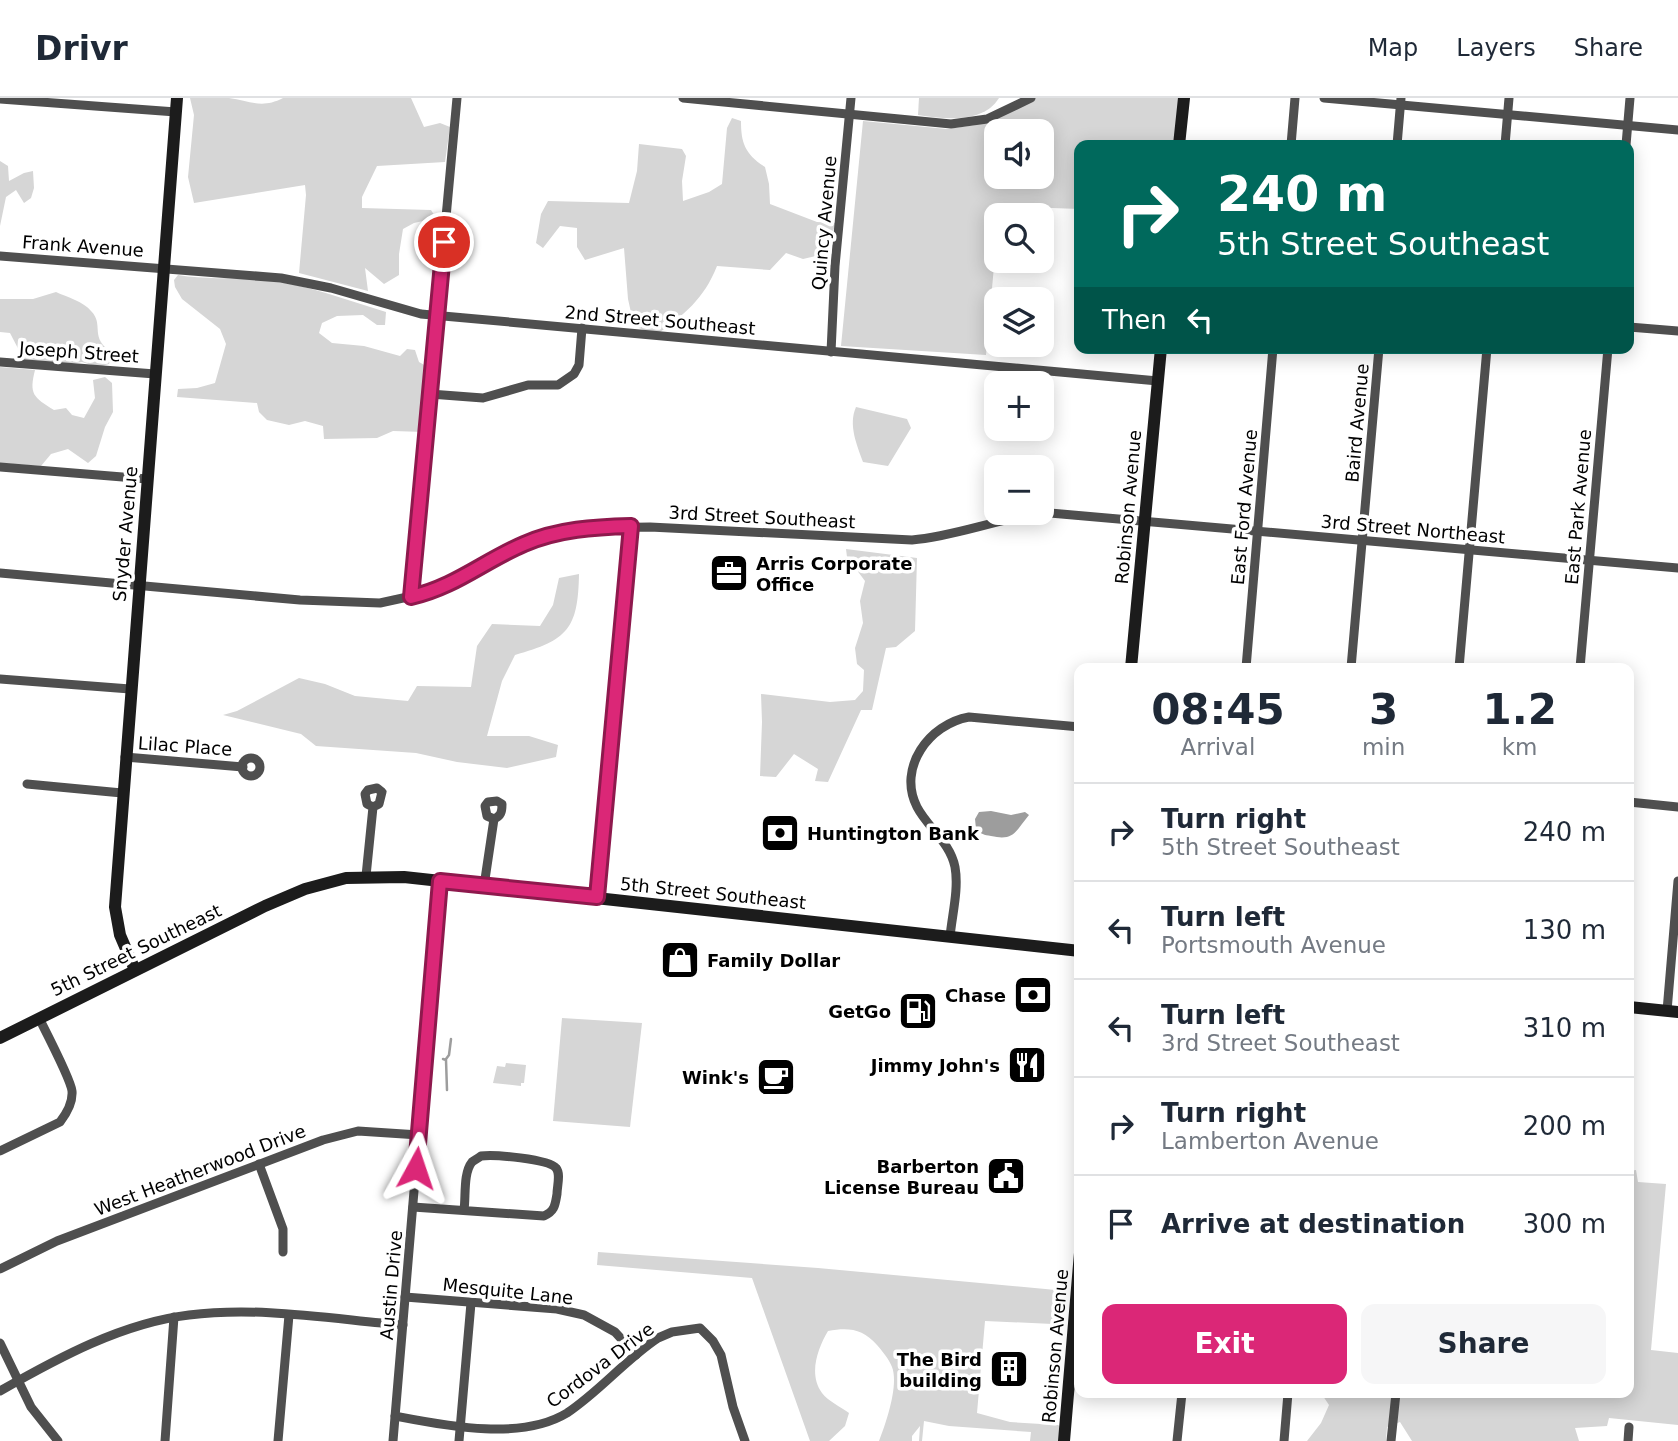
<!DOCTYPE html>
<html lang="en">
<head>
<meta charset="utf-8">
<style>
	:root { --surface:#fff; --page:#f6f6f7; --text:#1f2937; --muted:#747a83; --line:#e0e1e3; --accent:#db2777 }
	body { margin:0; font-family:"DejaVu Sans",sans-serif; background:var(--page); color:var(--text); height:100vh; display:flex; flex-direction:column; font-size:26px; white-space:nowrap }
	* { box-sizing:border-box; margin:0 }
	p { font-size:23px; color:var(--muted) }
	.icon { flex:none; width:38px; height:38px; fill:none; stroke:currentColor; stroke-width:2; stroke-linecap:round; stroke-linejoin:round }
	.map { position:relative; flex:1; overflow:hidden }
	.sheet { position:absolute; left:1074px; top:565px; width:560px; height:735px; display:flex; flex-direction:column; background:var(--surface); border-radius:14px; box-shadow:0 4px 18px #0003 }
	.sheet>* { flex:none }
	.top-card { position:absolute; left:1074px; top:42px; width:560px; height:214px; border-radius:14px; box-shadow:0 4px 18px #0003; background:#00695c; color:#fff; overflow:hidden }
	.buttons { position:absolute; left:984px; top:21px; display:grid; gap:14px }
	.buttons a { display:grid; place-items:center; width:70px; height:70px; border-radius:14px; background:var(--surface); box-shadow:0 4px 18px #0003; font-size:35px }
	.pin { position:absolute; display:grid; place-items:center; width:60px; height:60px; color:#fff; margin:-30px; border:4px solid #fff; border-radius:50%; box-shadow:0 2px 7px #0007 }
	.me { position:absolute; width:77px; margin:-38px; rotate:5deg; stroke-linejoin:round; filter:drop-shadow(0 0 5px #0008) }
	.turn { display:flex; align-items:center; gap:24px; height:147px; padding:0 28px; font-size:32px }
	.turn .icon { width:91px; height:91px; stroke-width:2.5 }
	.turn b { display:block; font-size:49px; line-height:60px }
	.then { display:flex; align-items:center; height:66px; padding:0 28px; background:#0003; gap:14px; font-size:26px }
	.eta { display:flex; justify-content:space-evenly; align-items:center; height:119px; text-align:center }
	.eta b { font-size:42px; font-weight:800; line-height:49px }
	.primary-button { display:flex; gap:14px; margin-top:auto; padding:14px 28px }
	.primary-button a { flex:1; height:80px; border-radius:14px; background:var(--accent); color:#fff; font-size:28px; font-weight:800; line-height:80px; text-align:center }
	.primary-button a+a { background:var(--page); color:var(--text) }
	ul { padding:0; list-style:none }
	li { display:flex; align-items:center; gap:21px; height:98px; padding:0 28px; border-top:2px solid var(--line) }
	li div { flex:1 }
	li b { display:block; font-size:26px }
	li em { font-style:normal }
	header { display:flex; align-items:center; gap:42px; box-sizing:border-box; height:98px; padding:0 35px; background:var(--surface); border-bottom:2px solid var(--line) }
	header strong { font-size:33px }
	nav { display:flex; gap:38px; margin-inline-start:auto; font-size:24px }
	.map>svg:first-child { display:block }
	.green { fill:#d6d6d6; fill-rule:evenodd }
	.water { fill:#9d9d9d }
	.lines { fill:none; stroke-linecap:round; stroke-linejoin:round }
	.stream { stroke:#9d9d9d; stroke-width:2.5 }
	.minor { stroke:#4f4f4f; stroke-width:9 }
	.secondary { stroke:#1c1c1c; stroke-width:12 }
	.route-casing { stroke:#8e194d; stroke-width:18 }
	.route { stroke:#db2777; stroke-width:12 }
	.labels { text-anchor:middle; dominant-baseline:central; stroke-width:7; stroke-linejoin:round; paint-order:stroke }
	.street-label { font-size:18px; fill:#000; stroke:#fff }
	.poi-label { font-size:18px; font-weight:bold; fill:#000; stroke:#fff; text-anchor:end }
</style>
</head>
<body>
<header>
<strong>Drivr</strong>
<nav><a>Map</a><a>Layers</a><a>Share</a></nav>
</header>
<div class="map">
<svg width="1678" height="1343" viewBox="0 0 1678 1343">
	<rect width="100%" height="100%" fill="#fff"/>
	<g class="green">
		<path d="M190,0C203,0 217,0 229,0C250,3 262,11 283,0H411L424,29L440,25L450,29L445,64L377,68L362,99V110L431,112L436,120L414,125L403,131L399,156V177L384,186L365,170L368,193L299,175L306,97L305,87L194,105L188,79L194,17Z"/>
		<path d="M919,0H999C983,26 944,21 918,17Z"/>
		<path d="M1031,0H1184L1179,47H1080V111L999,108L998,117H996V146L986,257L841,248L863,23L947,31L976,27L978,23ZM996,33H1041V79H996Z"/>
		<path d="M732,20L741,23C741,45 745,56 765,69L769,86L770,106L817,124L837,125L820,157L803,161L786,155L770,172L717,168C704,201 684,217 656,237L634,228L628,201L624,150L585,162L577,149V130L560,128L543,150L536,145L541,116L548,103L629,105L637,73L639,46L682,51L686,58L682,83L683,103L709,94L722,86L727,30Z"/>
		<path d="M0,63L8,68L9,83L24,75L33,73L34,90L31,100L24,105L16,92L6,99L0,128Z"/>
		<path d="M178,177C207,182 236,179 265,182C306,186 346,202 386,214L385,227H377L363,217L337,218L322,225L319,235L332,245L364,248L400,258L407,251L415,252L419,264L426,268L424,334L393,333L377,340L324,341L323,328L305,323L289,327L267,322L259,314L257,305L177,299L178,291L197,290L215,285L226,246L220,231L182,201L175,189L174,182Z"/>
		<path d="M56,194C67,199 84,204 91,213C105,227 88,240 113,255L109,266L98,269L82,264L67,266L24,262L10,235L0,234V201H33Z"/>
		<path d="M0,269L35,272C29,296 33,299 54,312L66,310L72,317L84,320L95,300L93,282L105,279L112,285L113,314L105,329L96,358L88,365L68,351L51,356L41,368L0,365Z"/>
		<path d="M856,309L907,321L911,330L888,368L863,364C857,347 848,327 856,309Z"/>
		<path d="M846,451L917,460L915,533L896,549L886,550L872,612H861L828,684L815,683L818,671L794,656L776,679L760,678L762,624L761,596L830,604L855,602L863,593L864,572L857,566L855,550L863,525L860,503L865,483L847,459Z"/>
		<path d="M579,476C578,531 568,542 515,557L502,583L487,638H529L558,647L556,659L507,670L457,664L416,655L316,648L301,636L223,617L237,613L299,580L325,586L355,598L408,603L417,588L471,589L477,548L492,526L540,528L553,507L559,480Z"/>
		<path d="M562,920L642,925L630,1029L553,1023Z"/>
		<path d="M506,965L526,967L524,985H521V988L493,985L497,968L505,969Z"/>
		<path d="M1636,1072L1638,1084L1666,1086L1651,1252L1678,1255V1327L1609,1320L1607,1328L1575,1330L1579,1343H1412L1400,1324L1387,1329L1386,1343H1307L1321,1325L1329,1307L1321,1295H1629V1073Z"/>
		<path d="M598,1154L818,1170L1056,1192L1053,1226L985,1223L977,1315L1010,1324L1058,1327L1061,1329L1060,1343H1030L1031,1334L949,1328L924,1323L922,1343H919L920,1328L912,1338V1343H879C886,1325 899,1287 892,1269C889,1261 882,1253 877,1247C863,1231 849,1229 828,1233C818,1250 808,1276 822,1295C828,1303 841,1309 849,1315L845,1328L829,1343H810L752,1180L597,1167Z"/>
	</g>
	<path class="water" d="M991,713L1011,717L1025,714L1029,717C1015,734 1014,743 991,738C984,737 981,736 976,731L975,721L979,714Z"/>
	<g class="lines">
		<g class="stream">
			<path d="M443,961L446,962L447,992"/>
			<path d="M446,961L449,957L451,941"/>
		</g>
		<g class="minor">
			<path d="M683,0L951,26L987,21L1031,0"/>
			<path d="M1324,0L1678,32"/>
			<path d="M0,1L176,14"/>
			<path d="M1291,47L1295,0"/>
			<path d="M1397,47L1401,0"/>
			<path d="M1505,47L1509,0"/>
			<path d="M1626,47L1630,0"/>
			<path d="M0,158L281,180L331,190L421,216L1158,283"/>
			<path d="M1629,229L1678,233"/>
			<path d="M831,254L835,168L851,0"/>
			<path d="M0,264L155,276"/>
			<path d="M430,296L483,300L528,287H558L574,276L579,267L582,230"/>
			<path d="M0,369L147,381"/>
			<path d="M0,475L300,502L380,505L435,493L466,479L515,450L544,438L589,430L650,429L912,442C959,438 1003,418 1050,415L1678,470"/>
			<path d="M411,499L457,0"/>
			<path d="M1246,570L1273,250"/>
			<path d="M1351,570L1379,250"/>
			<path d="M1459,570L1487,250"/>
			<path d="M1580,570L1608,250"/>
			<path d="M0,581L130,591"/>
			<path d="M125,659L243,669"/>
			<circle cx="251" cy="669" r="9"/>
			<path d="M27,686L122,695"/>
			<path d="M1629,704L1678,709"/>
			<path d="M366,778L373,709L379,706L382,694L377,690L368,692L365,696L367,706L373,709"/>
			<path d="M484,788L494,721C501,718 502,714 502,706L497,703L488,704L485,708L487,718L494,721"/>
			<path d="M597,799L631,428"/>
			<path d="M950,839C952,817 959,791 955,769C950,744 928,730 917,709C897,670 929,626 969,619L1080,629"/>
			<path d="M1667,913L1678,783"/>
			<path d="M0,1053L60,1024C67,1015 73,1005 72,993C71,982 46,934 39,920"/>
			<path d="M259,1066L283,1131V1154"/>
			<path d="M413,1109L544,1118C555,1113 555,1107 557,1096C557,1088 561,1076 556,1070C549,1061 493,1056 481,1058C480,1059 473,1063 472,1064C463,1075 466,1099 464,1112"/>
			<path d="M0,1171L57,1143L323,1042L358,1033L419,1037"/>
			<path d="M405,1199L557,1211L584,1217L615,1234L636,1257"/>
			<path d="M0,1245L31,1309L58,1343"/>
			<path d="M0,1293C58,1260 122,1225 189,1217C259,1208 332,1221 403,1227"/>
			<path d="M395,1318C447,1328 521,1343 567,1315C600,1293 625,1262 658,1240L672,1234L700,1230L713,1243L721,1257L733,1309L745,1343"/>
			<path d="M165,1343L174,1219"/>
			<path d="M278,1343L289,1217"/>
			<path d="M393,1343L440,783"/>
			<path d="M459,1343L471,1205"/>
			<path d="M1177,1343L1182,1295"/>
			<path d="M1284,1343L1288,1295"/>
			<path d="M1391,1343L1396,1295"/>
			<path d="M1628,1343L1629,1329"/>
		</g>
		<g class="secondary">
			<path d="M1179,47L1184,0"/>
			<path d="M1131,570L1161,250"/>
			<path d="M135,872L120,837L115,809L177,0"/>
			<path d="M1629,909L1678,914"/>
			<path d="M0,940L265,808L305,791L346,780L404,779L1080,853"/>
			<path d="M1064,1343L1080,1155"/>
		</g>
	</g>
	<g class="lines">
		<g class="route-casing">
			<path id="route" d="M416,1070L440,783L597,799L631,428C595,429 558,431 524,446C484,463 455,489 411,499L444,144"/>
		</g>
		<use href="#route" class="route"/>
	</g>
	<defs>
		<g id="office-square" transform="scale(2.0125)"><rect x="-9" y="-9" width="18" height="18" rx="4" fill="#000" stroke="#fff"/><path d="M-6-3h4V-5.5h4V-3h4V5H-6ZM-1-4.5V-3h2v-1.5ZM-6 0V1H6V0Z" fill="#fff"/></g>
		<g id="bank-square" transform="scale(2.0125)"><rect x="-9" y="-9" width="18" height="18" rx="4" fill="#000" stroke="#fff"/><path d="M-6-4H6V4H-6ZM0-2.3a2.3 2.3 0 1 0 0 4.6a2.3 2.3 0 1 0 0-4.6Z" fill="#fff"/></g>
		<g id="shop-square" transform="scale(2.0125)"><rect x="-9" y="-9" width="18" height="18" rx="4" fill="#000" stroke="#fff"/><path d="M-5-2.5h2.3a2.7 3.5 0 0 1 5.4 0H5L5.5 6h-11ZM-1.5-2.5h3a1.5 2.3 0 0 0-3 0Z" fill="#fff"/></g>
		<g id="fuel-square" transform="scale(2.0125)"><rect x="-9" y="-9" width="18" height="18" rx="4" fill="#000" stroke="#fff"/><path d="M-5.5-6h7V0h2V4h1.3V-2.5L3-4.5l.8-.8L6-3V5H2.5V1h-1V6h-7ZM-4.2-4.7v3.2H.2V-4.7Z" fill="#fff"/></g>
		<g id="restaurant-square" transform="scale(2.0125)"><rect x="-9" y="-9" width="18" height="18" rx="4" fill="#000" stroke="#fff"/><path d="M-5-6h1v4h1v-4h1v4h1v-4h1v5L-1.5 .5V6h-2V.5L-5-1ZM5-6V6H3V1.5H1.5Q1.5-4 5-6Z" fill="#fff"/></g>
		<g id="cafe-square" transform="scale(2.0125)"><rect x="-9" y="-9" width="18" height="18" rx="4" fill="#000" stroke="#fff"/><path d="M-5.5-4.5H6V0H3Q3 3.5 0 3.5H-2.5Q-5.5 3.5-5.5 0ZM3-3.2v2h1.7v-2ZM-6 4.5H4V6H-6Z" fill="#fff"/></g>
		<g id="civic-square" transform="scale(2.0125)"><rect x="-9" y="-9" width="18" height="18" rx="4" fill="#000" stroke="#fff"/><path d="M-.6-6.5H3V-4.5H.6V-3L4-1V1h2V6H-6V1h2V-1L-.6-3ZM-1.2 2.5V6h2.4V2.5Z" fill="#fff"/></g>
		<g id="building-square" transform="scale(2.0125)"><rect x="-9" y="-9" width="18" height="18" rx="4" fill="#000" stroke="#fff"/><path d="M-4-6H4V6H1V3H-1V6H-4ZM-2.5-4.3h1.7v1.8h-1.7ZM.8-4.3h1.7v1.8H.8ZM-2.5-1h1.7V.8h-1.7ZM.8-1h1.7V.8H.8Z" fill="#fff"/></g>
	</defs>
	<g fill-rule="evenodd">
		<use href="#office-square" x="729" y="475"/>
		<use href="#bank-square" x="780" y="735"/>
		<use href="#shop-square" x="680" y="862"/>
		<use href="#bank-square" x="1033" y="897"/>
		<use href="#fuel-square" x="918" y="913"/>
		<use href="#restaurant-square" x="1027" y="967"/>
		<use href="#cafe-square" x="776" y="979"/>
		<use href="#civic-square" x="1006" y="1078"/>
		<use href="#building-square" x="1009" y="1271"/>
	</g>
	<g class="labels">
		<g class="street-label">
			<text transform="translate(824 125) rotate(-85)">Quincy Avenue</text>
			<text transform="translate(83 148) rotate(4)">Frank Avenue</text>
			<text transform="translate(660 222) rotate(5)">2nd Street Southeast</text>
			<text transform="translate(79 254) rotate(4)">Joseph Street</text>
			<text transform="translate(1357 325) rotate(-85)">Baird Avenue</text>
			<text transform="translate(1128 409) rotate(-85)">Robinson Avenue</text>
			<text transform="translate(1244 409) rotate(-85)">East Ford Avenue</text>
			<text transform="translate(1578 409) rotate(-85)">East Park Avenue</text>
			<text transform="translate(762 419) rotate(3)">3rd Street Southeast</text>
			<text transform="translate(1413 431) rotate(5)">3rd Street Northeast</text>
			<text transform="translate(125 436) rotate(-85)">Snyder Avenue</text>
			<text transform="translate(185 648) rotate(4)">Lilac Place</text>
			<text transform="translate(713 795) rotate(6)">5th Street Southeast</text>
			<text transform="translate(136 852) rotate(-26)">5th Street Southeast</text>
			<text transform="translate(200 1072) rotate(-21)">West Heatherwood Drive</text>
			<text transform="translate(391 1187) rotate(-85)">Austin Drive</text>
			<text transform="translate(508 1193) rotate(6)">Mesquite Lane</text>
			<text transform="translate(1055 1248) rotate(-85)">Robinson Avenue</text>
			<text transform="translate(600 1267) rotate(-37)">Cordova Drive</text>
		</g>
		<g class="poi-label">
			<text x="756" y="465" text-anchor="start">Arris Corporate<tspan x="756" dy="21">Office</tspan></text>
			<text x="807" y="735" text-anchor="start">Huntington Bank</text>
			<text x="707" y="862" text-anchor="start">Family Dollar</text>
			<text x="1006" y="897">Chase</text>
			<text x="891" y="913">GetGo</text>
			<text x="1000" y="967">Jimmy John's</text>
			<text x="749" y="979">Wink's</text>
			<text x="979" y="1068">Barberton<tspan x="979" dy="21">License Bureau</tspan></text>
			<text x="982" y="1261">The Bird<tspan x="982" dy="21">building</tspan></text>
		</g>
	</g>
</svg>
<div class="buttons">
<a><svg class="icon" aria-label="sound" viewBox="0 0 24 24"><path d="M4 9h4l5-4v14l-5-4H4zM17 9q2 3 0 6"/></svg></a>
<a><svg class="icon" aria-label="search" viewBox="0 0 24 24"><circle cx="10" cy="10" r="6"/><path d="M15 15l6 6"/></svg></a>
<a><svg class="icon" aria-label="layers" viewBox="0 0 24 24"><path d="M12 4l9 5-9 5-9-5zM3 14l9 5 9-5"/></svg></a>
<a>+</a>
<a>−</a>
</div>
<div class="pin" style="left:444px;top:144px;background:#d93025"><svg class="icon" aria-label="arrive" viewBox="0 0 24 24"><path d="M6 21V4h12l-3 4 3 4H6"/></svg></div>
<svg class="me" style="left:416px;top:1070px" viewBox="-20 -20 40 40"><path d="M0-17L14 15 0 8-14 15z" fill="#db2777" stroke="#fff" stroke-width="4"/></svg>
<div class="top-card">
<div class="turn"><svg class="icon" aria-label="right" viewBox="0 0 24 24"><path d="M7 20v-9h11M14 6l5 5-5 5"/></svg><div><b>240 m</b>5th Street Southeast</div></div>
<div class="then">Then<svg class="icon" aria-label="left" viewBox="0 0 24 24"><path d="M17 20v-9H6M10 6l-5 5 5 5"/></svg></div>
</div>
<section class="sheet">
<div class="eta">
<div><b>08:45</b><p>Arrival</p></div>
<div><b>3</b><p>min</p></div>
<div><b>1.2</b><p>km</p></div>
</div>
<ul>
<li><svg class="icon" aria-label="right" viewBox="0 0 24 24"><path d="M7 20v-9h11M14 6l5 5-5 5"/></svg><div><b>Turn right</b><p>5th Street Southeast</p></div><em>240 m</em></li>
<li><svg class="icon" aria-label="left" viewBox="0 0 24 24"><path d="M17 20v-9H6M10 6l-5 5 5 5"/></svg><div><b>Turn left</b><p>Portsmouth Avenue</p></div><em>130 m</em></li>
<li><svg class="icon" aria-label="left" viewBox="0 0 24 24"><path d="M17 20v-9H6M10 6l-5 5 5 5"/></svg><div><b>Turn left</b><p>3rd Street Southeast</p></div><em>310 m</em></li>
<li><svg class="icon" aria-label="right" viewBox="0 0 24 24"><path d="M7 20v-9h11M14 6l5 5-5 5"/></svg><div><b>Turn right</b><p>Lamberton Avenue</p></div><em>200 m</em></li>
<li><svg class="icon" aria-label="arrive" viewBox="0 0 24 24"><path d="M6 21V4h12l-3 4 3 4H6"/></svg><div><b>Arrive at destination</b></div><em>300 m</em></li>
</ul>
<div class="primary-button"><a>Exit</a><a>Share</a></div>
</section>
</div>
</body>
</html>
